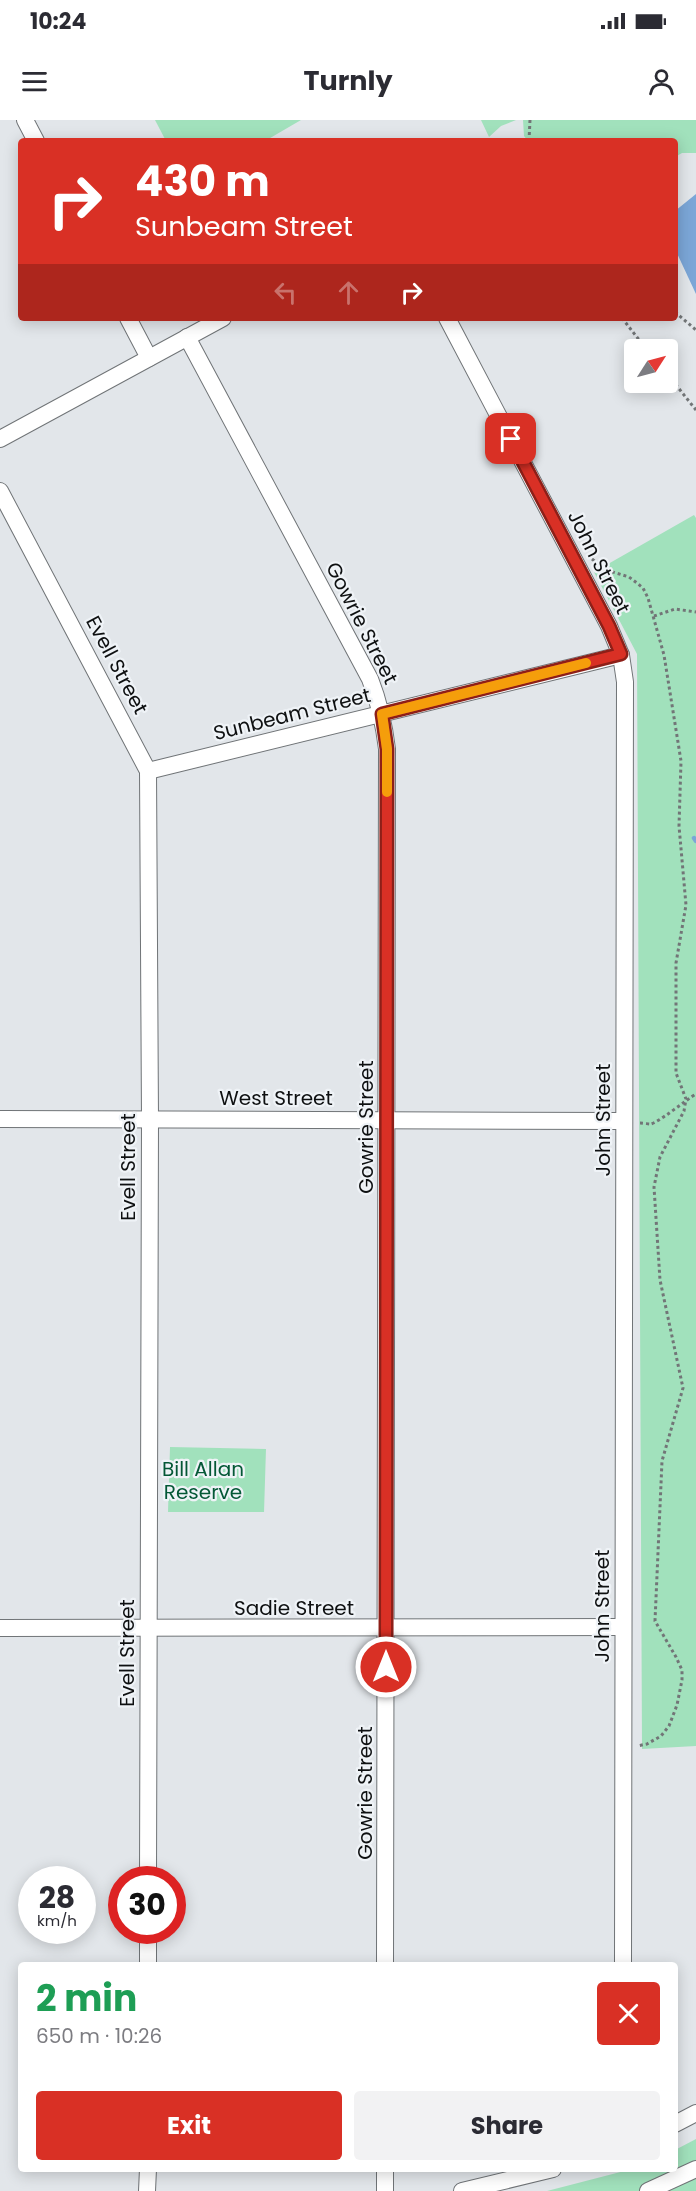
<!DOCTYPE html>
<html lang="en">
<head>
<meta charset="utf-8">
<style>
	:root { --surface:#fff; --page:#f2f2f3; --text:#2b2b33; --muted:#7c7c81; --accent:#d93025 }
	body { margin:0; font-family:Poppins,sans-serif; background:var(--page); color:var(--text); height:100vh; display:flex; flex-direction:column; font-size:22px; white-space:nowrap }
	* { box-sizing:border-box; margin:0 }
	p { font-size:20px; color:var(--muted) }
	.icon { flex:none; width:33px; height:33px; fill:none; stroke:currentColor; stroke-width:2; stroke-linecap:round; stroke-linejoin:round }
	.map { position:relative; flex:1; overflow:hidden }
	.drawer { position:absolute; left:18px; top:1842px; width:660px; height:210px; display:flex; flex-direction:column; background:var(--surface); border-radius:6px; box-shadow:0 3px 15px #0003 }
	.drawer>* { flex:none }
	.banner { position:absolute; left:18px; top:18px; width:660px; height:183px; border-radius:6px; box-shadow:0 3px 15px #0003; background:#d93025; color:#fff; overflow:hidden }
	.needle { width:39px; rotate:54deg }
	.tools { position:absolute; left:624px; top:219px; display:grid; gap:12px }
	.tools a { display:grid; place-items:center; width:54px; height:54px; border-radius:6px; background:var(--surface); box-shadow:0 3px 15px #0003; font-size:30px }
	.speed { position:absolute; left:18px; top:1746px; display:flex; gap:12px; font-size:30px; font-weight:700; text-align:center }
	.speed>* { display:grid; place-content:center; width:78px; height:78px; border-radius:50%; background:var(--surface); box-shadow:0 3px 15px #0003; line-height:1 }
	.speed small { font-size:15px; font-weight:400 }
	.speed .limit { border:9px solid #d22; background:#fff; color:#111 }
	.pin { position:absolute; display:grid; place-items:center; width:51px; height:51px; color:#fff; margin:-26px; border-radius:12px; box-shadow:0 3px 9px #0006 }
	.me { position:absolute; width:66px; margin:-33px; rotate:0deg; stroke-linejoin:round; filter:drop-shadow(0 0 4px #0008) }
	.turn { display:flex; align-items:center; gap:21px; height:126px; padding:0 18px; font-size:27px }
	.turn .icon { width:78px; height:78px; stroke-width:2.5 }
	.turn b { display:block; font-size:42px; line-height:51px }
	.lanes { display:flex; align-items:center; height:57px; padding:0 18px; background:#0003; justify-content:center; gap:30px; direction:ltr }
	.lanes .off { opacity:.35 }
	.round { display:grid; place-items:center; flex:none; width:63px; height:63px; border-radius:6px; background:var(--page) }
	.summary { display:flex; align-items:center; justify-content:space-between; height:102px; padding:0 18px }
	h1 { font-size:36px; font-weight:700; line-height:45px; color:#1e9e55 }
	.action { display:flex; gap:12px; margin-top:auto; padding:12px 18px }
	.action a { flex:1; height:69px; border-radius:6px; background:var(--accent); color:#fff; font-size:24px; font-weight:700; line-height:69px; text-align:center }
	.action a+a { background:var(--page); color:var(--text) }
	.status { display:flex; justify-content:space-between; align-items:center; height:42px; padding:0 30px; background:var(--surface); direction:ltr }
	.status svg { height:16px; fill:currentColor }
	header { display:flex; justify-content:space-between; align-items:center; height:78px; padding:0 18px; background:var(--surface); font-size:27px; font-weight:700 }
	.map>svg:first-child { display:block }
	.green { fill:#a1e1bc }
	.water { fill:#7ba6d7 }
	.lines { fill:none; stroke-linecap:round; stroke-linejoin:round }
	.stream { stroke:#7ba6d7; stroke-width:4.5 }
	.minor-casing { stroke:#707477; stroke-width:18 }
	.path { stroke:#727577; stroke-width:3; stroke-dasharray:3 3; stroke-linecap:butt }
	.minor { stroke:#fff; stroke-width:16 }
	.route-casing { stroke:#8d1f18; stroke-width:15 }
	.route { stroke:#d93025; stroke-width:10 }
	.slow { stroke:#f59e0b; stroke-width:10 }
	.labels { text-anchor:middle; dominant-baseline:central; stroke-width:4.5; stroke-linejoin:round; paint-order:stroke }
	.street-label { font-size:20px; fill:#0e1011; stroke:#eff3f7 }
	.park-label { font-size:20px; fill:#045836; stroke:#eff3f7 }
</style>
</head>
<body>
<div class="status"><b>10:24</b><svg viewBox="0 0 49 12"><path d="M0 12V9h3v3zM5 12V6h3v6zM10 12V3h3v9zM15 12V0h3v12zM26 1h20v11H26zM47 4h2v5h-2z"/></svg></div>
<header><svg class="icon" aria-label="menu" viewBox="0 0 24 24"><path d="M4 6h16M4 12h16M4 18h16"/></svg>Turnly<svg class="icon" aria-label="person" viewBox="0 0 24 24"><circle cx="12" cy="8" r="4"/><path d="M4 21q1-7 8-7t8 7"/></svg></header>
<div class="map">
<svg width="696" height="2071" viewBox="0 0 696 2071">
	<rect width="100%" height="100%" fill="#e2e6ea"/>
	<g class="green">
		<path d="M155,0H301L265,21H166Z"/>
		<path d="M481,0H516L501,6L489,17Z"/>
		<path d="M523,0H696V33H682L675,37V21H528L524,16Z"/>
		<path d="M694,395L696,398V1626L642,1629L637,534L594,452Z"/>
		<path d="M170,1327L266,1329L264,1392H168Z"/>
		<path d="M696,2019V2071H547L632,2049H675V2030Z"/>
	</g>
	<path class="water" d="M696,74V174L675,129V91Z"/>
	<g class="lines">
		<path class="stream" d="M694,718L696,721"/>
		<g class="minor-casing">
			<g id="minor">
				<path d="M25,0L36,21"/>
				<path d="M128,198L149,238"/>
				<path d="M447,198L609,506L621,535L625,562L623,1845"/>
				<path d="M187,217L370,559C379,582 384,604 387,629L385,1845"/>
				<path d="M0,319L223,198"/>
				<path d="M0,371L148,651L150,999L148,1760"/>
				<path d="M148,651L621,535"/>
				<path d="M0,999L624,1001"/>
				<path d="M0,1508L623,1507"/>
				<path d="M148,1845V1810"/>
				<path d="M675,2004L696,1993"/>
				<path d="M147,2071L148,2049"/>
				<path d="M385,2071V2049"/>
				<path d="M462,2071L553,2049"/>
				<path d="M648,2071L696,2049"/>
			</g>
		</g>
		<g class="path">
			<path d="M529,21L530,0"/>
			<path d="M675,192L696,210"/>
			<path d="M622,198L647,230"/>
			<path d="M668,255L696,290"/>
			<path d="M592,439L606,450L629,457L637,463L643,468L648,478L664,535L681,641L679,706L686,785L676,843V953L686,979L684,991L660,1037L654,1067L660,1160L683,1268L662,1341L655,1501L676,1537L682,1550V1560L677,1585L669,1606L661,1616L647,1624L637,1626"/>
			<path d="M654,496L675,489L696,492"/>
			<path d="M640,1003C642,1003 649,1004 650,1004C657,1004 687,979 696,974"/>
		</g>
		<use href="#minor" class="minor"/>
	</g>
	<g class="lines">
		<g class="route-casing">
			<path id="route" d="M386,1547L387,629L382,594L621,534L609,506L511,319"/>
		</g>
		<use href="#route" class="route"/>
		<path class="slow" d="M387,672V629L382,594L586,543"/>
	</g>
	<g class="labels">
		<g class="street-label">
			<text transform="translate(599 442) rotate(63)">John Street</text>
			<text transform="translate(362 503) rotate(63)">Gowrie Street</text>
			<text transform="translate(117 545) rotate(62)">Evell Street</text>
			<text transform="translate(292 594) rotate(-14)">Sunbeam Street</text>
			<text x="276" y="978">West Street</text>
			<text transform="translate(603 1000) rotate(-90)">John Street</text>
			<text transform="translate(366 1007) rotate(-90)">Gowrie Street</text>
			<text transform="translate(128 1047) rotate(-90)">Evell Street</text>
			<text transform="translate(602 1486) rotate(-90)">John Street</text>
			<text x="294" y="1488">Sadie Street</text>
			<text transform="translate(127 1533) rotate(-90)">Evell Street</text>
			<text transform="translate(365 1673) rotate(-90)">Gowrie Street</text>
		</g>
		<g class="park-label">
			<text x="203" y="1349">Bill Allan<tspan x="203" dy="23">Reserve</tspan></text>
		</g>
	</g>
</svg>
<div class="tools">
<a><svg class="needle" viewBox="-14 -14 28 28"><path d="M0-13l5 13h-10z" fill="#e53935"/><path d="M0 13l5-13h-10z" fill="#7c7c81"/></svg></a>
</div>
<div class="speed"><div>28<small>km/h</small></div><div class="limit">30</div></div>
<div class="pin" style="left:511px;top:319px;background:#d93025"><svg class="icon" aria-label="arrive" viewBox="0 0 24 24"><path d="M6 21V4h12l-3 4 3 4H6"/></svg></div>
<svg class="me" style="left:386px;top:1547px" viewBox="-20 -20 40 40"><circle r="17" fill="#d93025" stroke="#fff" stroke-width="3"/><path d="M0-11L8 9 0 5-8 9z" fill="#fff"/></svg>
<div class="banner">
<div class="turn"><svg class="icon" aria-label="right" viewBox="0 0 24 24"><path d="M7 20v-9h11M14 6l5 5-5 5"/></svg><div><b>430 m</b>Sunbeam Street</div></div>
<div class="lanes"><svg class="icon off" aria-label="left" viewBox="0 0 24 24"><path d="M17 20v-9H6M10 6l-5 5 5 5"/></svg><svg class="icon off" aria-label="ahead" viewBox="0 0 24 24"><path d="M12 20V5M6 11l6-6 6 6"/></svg><svg class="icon" aria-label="right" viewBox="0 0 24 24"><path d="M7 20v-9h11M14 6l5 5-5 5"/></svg></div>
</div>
<section class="drawer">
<div class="summary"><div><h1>2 min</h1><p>650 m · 10:26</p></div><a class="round" style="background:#d93025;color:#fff"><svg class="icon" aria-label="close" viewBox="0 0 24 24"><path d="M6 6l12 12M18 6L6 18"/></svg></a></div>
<div class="action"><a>Exit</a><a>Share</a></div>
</section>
</div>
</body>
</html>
